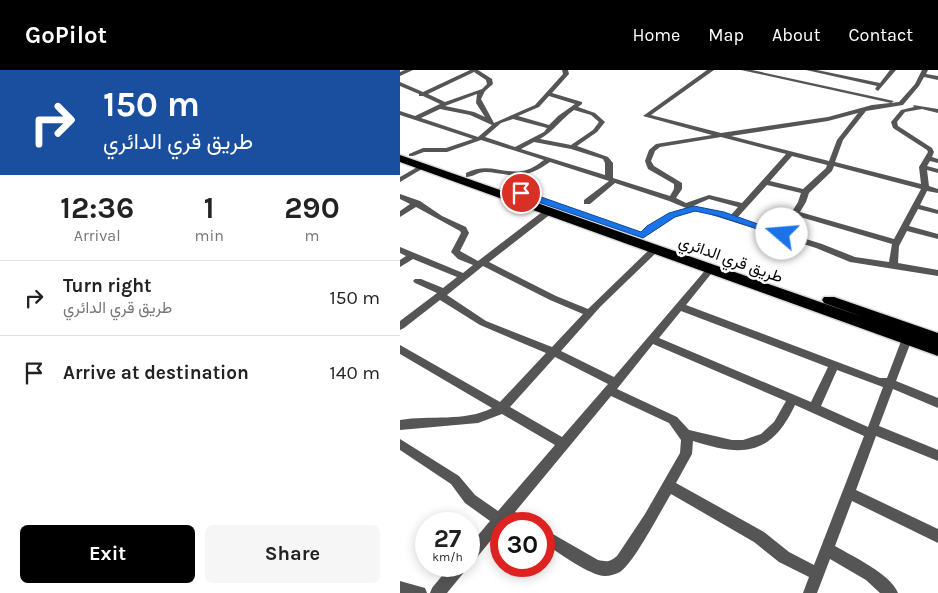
<!DOCTYPE html>
<html lang="en">
<head>
<meta charset="utf-8">
<style>
	:root { --surface:#fff; --page:#f6f6f6; --text:#222; --muted:#767676; --line:#e0e0e0; --accent:#000 }
	body { margin:0; font-family:Karla,Vazirmatn,sans-serif; background:var(--page); color:var(--text); height:100vh; display:flex; flex-direction:column; font-size:19px; white-space:nowrap }
	* { box-sizing:border-box; margin:0 }
	p { font-size:16px; color:var(--muted) }
	.icon { flex:none; width:28px; height:28px; fill:none; stroke:currentColor; stroke-width:2; stroke-linecap:round; stroke-linejoin:round }
	.map { position:relative; flex:1; overflow:hidden }
	.details { display:flex; flex-direction:column; background:var(--surface); width:400px }
	.details>* { flex:none }
	.top-card { background:#1a4fa0; color:#fff; overflow:hidden }
	.speed { position:absolute; left:15px; top:442px; display:flex; gap:10px; font-size:25px; font-weight:700; text-align:center }
	.speed>* { display:grid; place-content:center; width:65px; height:65px; border-radius:50%; background:var(--surface); box-shadow:0 2px 12px #0003; line-height:1 }
	.speed small { font-size:12px; font-weight:400 }
	.speed .limit { border:8px solid #d22; background:#fff; color:#111 }
	.pin { position:absolute; display:grid; place-items:center; width:42px; height:42px; color:#fff; margin:-21px; border:2px solid #fff; border-radius:50%; box-shadow:0 1px 5px #0007 }
	.me { position:absolute; width:55px; margin:-28px; rotate:288deg; stroke-linejoin:round; filter:drop-shadow(0 0 4px #0008) }
	.turn { display:flex; align-items:center; gap:18px; height:105px; padding:0 20px; font-size:22px }
	.turn .icon { width:65px; height:65px; stroke-width:2.5 }
	.turn b { display:block; font-size:35px; line-height:42px }
	.eta { display:flex; justify-content:space-evenly; align-items:center; height:85px; text-align:center }
	.eta b { font-size:30px; font-weight:700; line-height:35px }
	.button { display:flex; gap:10px; margin-top:auto; padding:10px 20px }
	.button a { flex:1; height:58px; border-radius:8px; background:var(--accent); color:#fff; font-size:20px; font-weight:700; line-height:58px; text-align:center }
	.button a+a { background:var(--page); color:var(--text) }
	ul { padding:0; list-style:none }
	li { display:flex; align-items:center; gap:15px; height:75px; padding:0 20px; border-top:1px solid var(--line) }
	li div { flex:1 }
	li b { display:block; font-size:19px }
	li em { font-style:normal }
	header { display:flex; align-items:center; gap:30px; box-sizing:border-box; height:70px; padding:0 25px; background:var(--accent); color:#fff }
	header strong { font-size:24px }
	nav { display:flex; gap:28px; margin-inline-start:auto; font-size:18px }
	main { display:flex; flex:1; min-height:0 }
	.map>svg:first-child { display:block }
	.lines { fill:none; stroke-linecap:round; stroke-linejoin:round }
	.highway-casing { stroke:#dbdbdb; stroke-width:3 }
	.street { fill:#555; fill-rule:evenodd }
	.highway { fill:#000; fill-rule:evenodd }
	.route { fill:#1a73e8; stroke:#114b97 }
	.labels { text-anchor:middle; dominant-baseline:central; stroke-width:5; stroke-linejoin:round; paint-order:stroke }
	.street-label { font-size:16px; fill:#000; stroke:#fff }
</style>
</head>
<body>
<header>
<strong>GoPilot</strong>
<nav><a>Home</a><a>Map</a><a>About</a><a>Contact</a></nav>
</header>
<main>
<section class="details">
<div class="top-card">
<div class="turn"><svg class="icon" aria-label="right" viewBox="0 0 24 24"><path d="M7 20v-9h11M14 6l5 5-5 5"/></svg><div><b>150 m</b>طريق قري الدائري</div></div>
</div>
<div class="eta">
<div><b>12:36</b><p>Arrival</p></div>
<div><b>1</b><p>min</p></div>
<div><b>290</b><p>m</p></div>
</div>
<ul>
<li><svg class="icon" aria-label="right" viewBox="0 0 24 24"><path d="M7 20v-9h11M14 6l5 5-5 5"/></svg><div><b>Turn right</b><p>طريق قري الدائري</p></div><em>150 m</em></li>
<li><svg class="icon" aria-label="arrive" viewBox="0 0 24 24"><path d="M6 21V4h12l-3 4 3 4H6"/></svg><div><b>Arrive at destination</b></div><em>140 m</em></li>
</ul>
<div class="button"><a>Exit</a><a>Share</a></div>
</section>
<div class="map">
<svg width="538" height="523" viewBox="0 0 538 523">
	<rect width="100%" height="100%" fill="#fff"/>
	<g class="lines">
		<g class="highway-casing">
			<path id="highway" d="M0,85L463,247L424,233L422,230L424,227H434L538,263V286L0,92Z"/>
		</g>
		<g class="street">
			<path d="M5,0H13L0,6V2Z"/>
			<path d="M70,0H78L92,9L93,14L85,21L81,29L94,53L135,35L163,4L162,0H168L169,4L152,23L182,32V34L178,37L195,43L205,52L197,62L177,76L208,87L213,93V108L270,126L274,119V114L248,99L245,91L249,80L256,74L312,65L243,46L307,0H314L251,45L321,63L428,47L472,35L499,32L515,14L522,0H528L526,4L538,6V10L524,7L519,16L503,35L466,41L443,70L435,92L521,114L519,97L528,82L527,80L493,58L491,52L501,40L514,37L513,35L538,39V43L522,39L505,42L497,52L498,56L532,78L534,82L532,87L538,89V93L530,91L527,96L538,99V103L527,100L529,116L538,119V123L527,121L520,135L538,140V144L518,139L509,156L538,164V169L507,161L499,176L498,193L538,200V206L450,192L416,178L299,141C289,142 280,144 271,149C262,153 248,168 240,167V163C253,152 268,142 286,138L269,131L215,113L190,134H184V130L209,111L150,92C137,101 125,107 109,105C101,104 93,102 85,102C78,102 73,107 66,107V103C88,92 101,104 122,101C130,100 137,95 144,90L81,70L47,82H24L13,86H9V84L23,78H46L73,69L0,45V41L15,46L40,34L23,26H19V24L0,16V12L23,22ZM74,2L86,10L87,14L82,19L45,32L28,24ZM77,24L76,33L85,47L74,42L45,36ZM149,26L175,34L158,46L149,55L118,46L139,37ZM40,39L70,45L92,55L78,67L21,48ZM174,40L191,45L199,52L193,60L171,75L140,69C154,61 160,50 174,40ZM458,43L437,70L429,91L331,66L428,51ZM113,49L147,58L144,62L115,77L85,67L101,53ZM321,67L386,84L342,133L309,125L286,133L276,128L282,119V113L254,96L251,91L255,81L260,77ZM134,72L171,79L203,89L205,93V105L121,79ZM392,86L427,95L426,98L403,119L370,111ZM434,96L521,119L494,169L400,142L406,132L409,123L432,101ZM367,115L401,123L398,132L380,161L337,148ZM309,129L338,137L330,146L293,136ZM397,146L492,174L489,192L455,187L422,174L387,163Z"/>
			<path d="M341,0H352L494,31L491,33Z"/>
			<path d="M406,0H417L480,13L490,0H496L478,21L475,19L477,16Z"/>
			<path d="M21,95L27,96L0,112V107Z"/>
			<path d="M0,124L20,131L42,146L66,157L69,163L60,181L78,191L146,139H152V143L89,192L156,226L188,239L252,177H258L259,179L258,181L201,236L161,281L214,307L308,197L311,196L315,199L286,235L480,308H487L503,266H511L512,269L496,311L538,328V338L493,319L479,356L538,380V391L476,366L456,420L538,459V473L452,431L435,476C452,486 491,504 498,523H480L466,510L430,489L417,523H403L409,507L379,492L354,472L271,424C261,440 234,493 220,502C216,504 210,506 205,506C190,506 158,482 144,473V459L198,490C207,492 210,492 217,486L245,444L280,383L281,370L269,353L211,326L115,442L129,449L131,454H111L107,451L105,454H101V458L74,491L69,493V476L90,451L65,433L51,414L0,380V369L59,406L75,425L98,441L155,375L102,344L78,353L0,360V350C30,345 65,352 92,338L0,284V275L100,332L146,283L80,255L40,230L4,258L0,260V251L37,223L15,213L13,211L15,209H21L43,218L57,207L13,189L0,197V190L6,186L0,183V177L63,203L73,195L58,189L51,182L61,163L60,161L16,137L0,147V141L10,134L0,129ZM83,196L150,230L183,244L152,277L86,251L47,225ZM281,241L428,297L411,332L259,268ZM253,274L386,331L374,352L361,364L343,370H332L289,360L277,347L217,319ZM155,287L208,314L162,367L110,337ZM437,300L483,317L468,357L421,336ZM395,335L464,366L414,495L389,482L364,462L276,413L292,384L293,371C343,387 371,386 395,335Z"/>
			<path d="M50,496H67L65,501L47,523H30L32,518Z"/>
			<path d="M0,511L25,518L27,523H0Z"/>
		</g>
		<use href="#highway" class="highway"/>
	</g>
	<path class="route" d="M118,121H124L241,162L247,156L269,143L294,136L324,142L386,164L382,167L318,146L295,141L275,147L243,168L118,125Z"/>
	<g class="labels">
		<g class="street-label">
			<text transform="translate(331 189) rotate(20)">طريق قري الدائري</text>
		</g>
	</g>
</svg>
<div class="speed"><div>27<small>km/h</small></div><div class="limit">30</div></div>
<div class="pin" style="left:121px;top:123px;background:#d93025"><svg class="icon" aria-label="arrive" viewBox="0 0 24 24"><path d="M6 21V4h12l-3 4 3 4H6"/></svg></div>
<svg class="me" style="left:382px;top:164px" viewBox="-20 -20 40 40"><circle r="19" fill="#fff"/><path d="M0-13L10 11 0 6-10 11z" fill="#1a73e8"/></svg>
</div>
</main>
</body>
</html>
